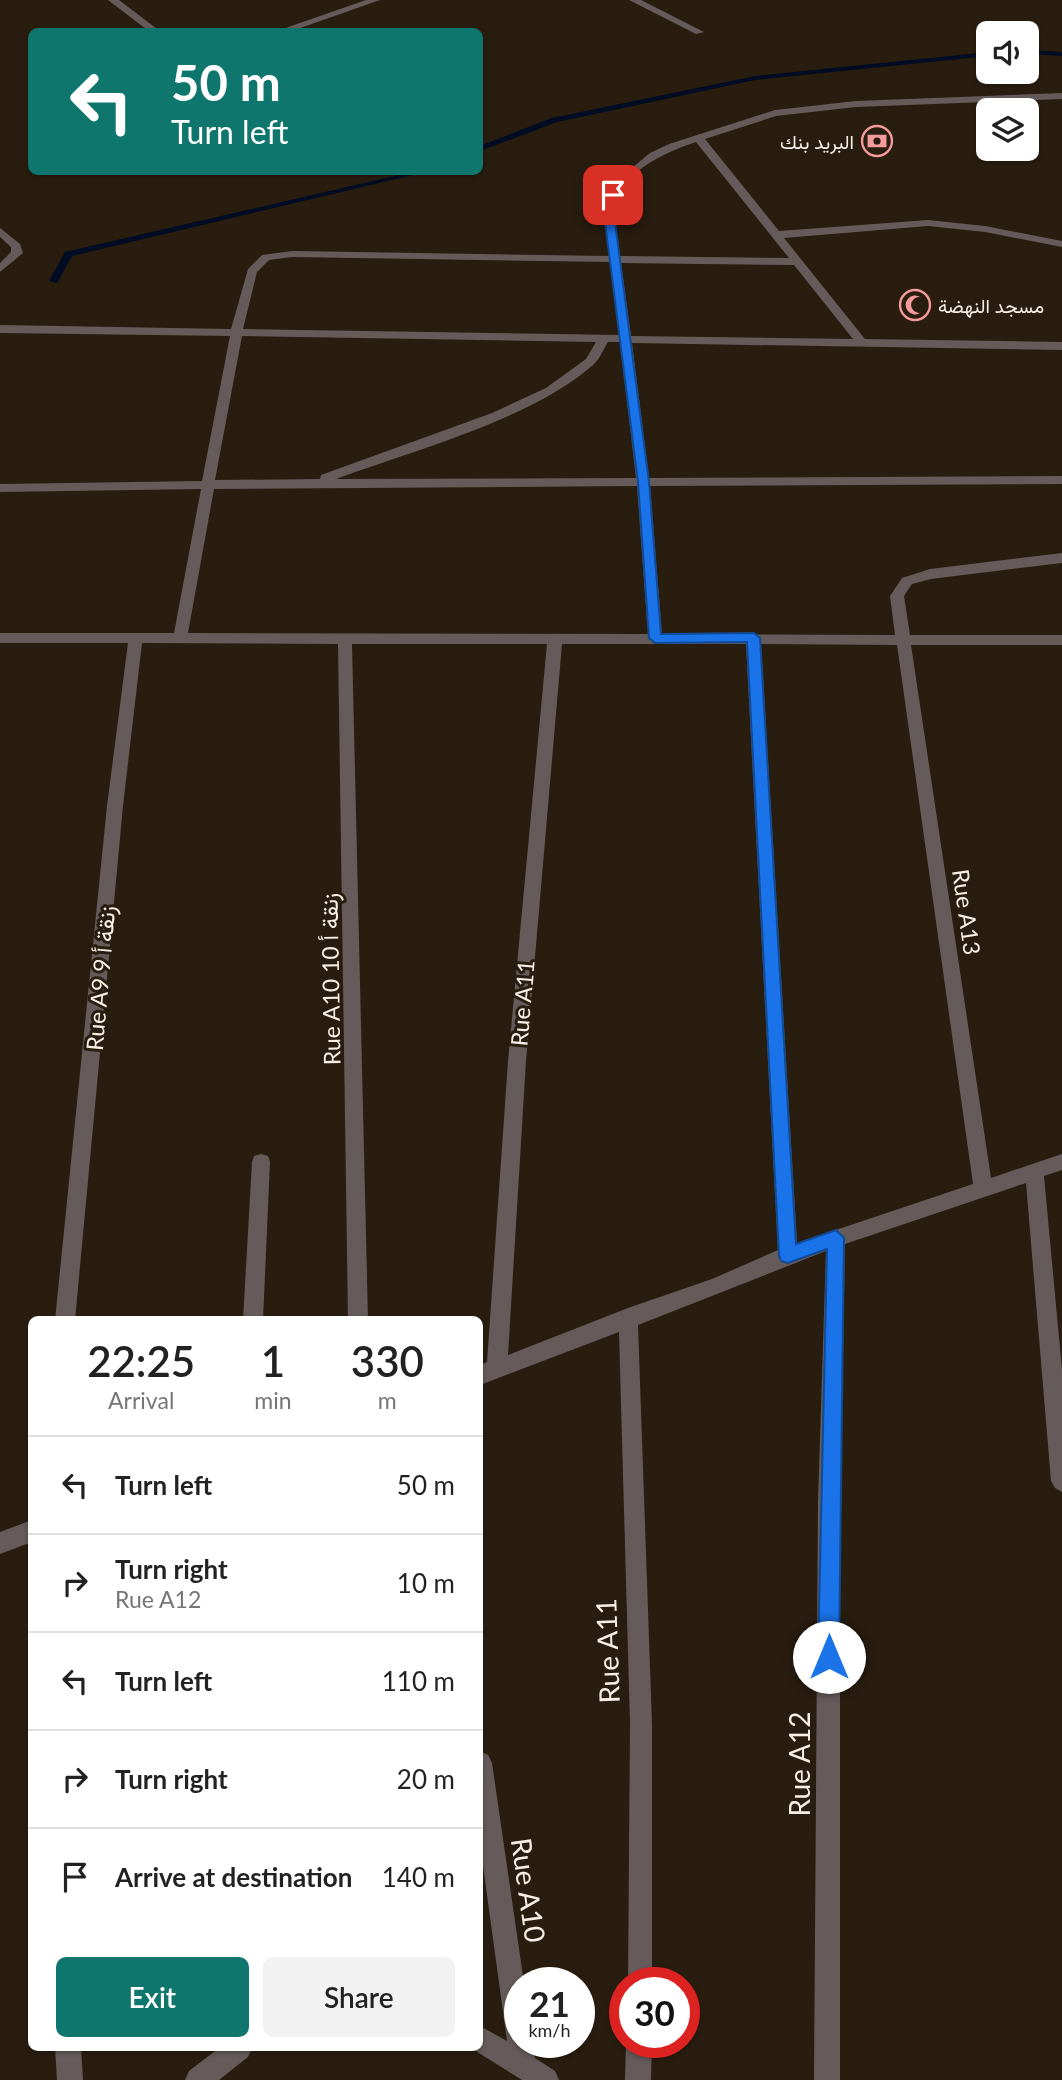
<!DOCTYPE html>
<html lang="en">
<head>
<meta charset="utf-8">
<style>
	:root { --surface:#fff; --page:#f2f2f2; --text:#222; --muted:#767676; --line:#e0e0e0; --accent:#0f766e }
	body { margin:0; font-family:Lato,Vazirmatn,sans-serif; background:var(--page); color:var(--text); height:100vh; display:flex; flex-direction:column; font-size:26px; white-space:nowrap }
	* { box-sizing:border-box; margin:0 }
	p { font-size:23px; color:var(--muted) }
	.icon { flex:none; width:38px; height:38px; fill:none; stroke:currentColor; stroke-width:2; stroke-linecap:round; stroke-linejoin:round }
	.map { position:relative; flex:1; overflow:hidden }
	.sheet { position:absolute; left:28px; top:1316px; width:455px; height:735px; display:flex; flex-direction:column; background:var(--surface); border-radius:10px; box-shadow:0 2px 5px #0004 }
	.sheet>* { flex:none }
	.top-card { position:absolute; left:28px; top:28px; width:455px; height:147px; border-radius:10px; box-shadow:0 2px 5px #0004; background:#0f766e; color:#fff; overflow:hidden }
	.tools { position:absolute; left:976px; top:21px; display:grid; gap:14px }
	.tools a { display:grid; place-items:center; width:63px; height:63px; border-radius:10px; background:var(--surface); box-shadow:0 2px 5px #0004; font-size:35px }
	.speed { position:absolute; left:504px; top:1967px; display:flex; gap:14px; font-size:35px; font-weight:700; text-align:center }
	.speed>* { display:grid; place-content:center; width:91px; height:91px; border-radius:50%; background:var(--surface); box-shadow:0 2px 5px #0004; line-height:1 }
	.speed small { font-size:18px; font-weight:400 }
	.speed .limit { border:10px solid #d22; background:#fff; color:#111 }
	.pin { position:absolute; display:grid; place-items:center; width:60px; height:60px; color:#fff; margin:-30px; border-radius:14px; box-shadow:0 4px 10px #0006 }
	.me { position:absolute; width:77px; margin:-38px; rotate:0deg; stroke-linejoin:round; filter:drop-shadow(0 0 5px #0008) }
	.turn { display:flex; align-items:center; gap:24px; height:147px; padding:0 28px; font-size:32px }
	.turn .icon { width:91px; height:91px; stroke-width:2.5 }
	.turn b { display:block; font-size:49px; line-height:60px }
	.eta { display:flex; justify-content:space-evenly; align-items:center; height:119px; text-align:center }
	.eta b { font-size:42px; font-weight:600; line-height:49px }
	.action { display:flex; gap:14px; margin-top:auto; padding:14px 28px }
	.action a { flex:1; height:80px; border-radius:10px; background:var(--accent); color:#fff; font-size:28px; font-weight:600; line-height:80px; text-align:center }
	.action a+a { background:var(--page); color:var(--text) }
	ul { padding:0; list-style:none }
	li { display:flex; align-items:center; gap:21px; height:98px; padding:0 28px; border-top:2px solid var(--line) }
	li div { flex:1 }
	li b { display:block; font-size:26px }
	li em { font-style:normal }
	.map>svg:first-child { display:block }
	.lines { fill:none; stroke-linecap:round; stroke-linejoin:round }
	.stream { fill:#000c23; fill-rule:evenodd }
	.minor { fill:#655b5a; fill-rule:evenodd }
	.route { fill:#1a73e8; stroke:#114b97; stroke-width:2 }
	.labels { text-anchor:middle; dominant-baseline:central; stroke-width:6; stroke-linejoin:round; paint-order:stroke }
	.far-poi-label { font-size:19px; fill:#f8f0e7; stroke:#281d0f; text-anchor:end }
	.street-label { font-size:23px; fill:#f8f0e7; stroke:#281d0f }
	.near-street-label { font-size:28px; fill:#f8f0e7; stroke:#281d0f }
</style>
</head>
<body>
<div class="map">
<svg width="1062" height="2080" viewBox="0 0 1062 2080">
	<rect width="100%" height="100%" fill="#281d0f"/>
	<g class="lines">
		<g class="stream">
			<path d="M1027,50L1062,52V56L1027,54Z"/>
			<path d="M989,52V56L755,80L557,122L480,151V146L552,118L755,76Z"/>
			<path d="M412,172H425L72,256L57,283L49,281L65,252Z"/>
		</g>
		<g class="minor">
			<path d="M108,0H119L161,32H150Z"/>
			<path d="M366,0H380L289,32H274Z"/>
			<path d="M629,0H641L704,32L696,34Z"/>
			<path d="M1062,93V99L856,107L776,116L705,139L779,231L928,220L985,226L1062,241V247L985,232L928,226L784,238L865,339L1062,342V350L632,343L649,478L1062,476V484L650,486L662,634L895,635L890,596L902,578L930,569L1062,553V563L931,579L912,584L904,596L910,635H1062V645H911L991,1178L1062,1154V1170L1044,1176L1062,1370V1492L1055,1488L1051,1481L1026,1183L845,1244L840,1501V2080H814L818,1501L826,1251L638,1325L652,1724V1983H628L630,1724L619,1332L480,1385V1365L487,1362L508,1061L547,644H352L368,1320H348L338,644L142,643L123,806L75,1320H55L107,806L128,643H0V633H174L201,489L0,492V484L202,481L230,336L0,333V325L231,329L248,269L262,255L292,251L609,256L604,210L616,181L650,153L669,144L775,110L856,101ZM696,142L789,258L620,256C619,242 615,227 615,212C615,174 666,152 696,142ZM292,257L610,262L619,335L243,329L257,272L269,260ZM621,263L794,265L853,339L631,336ZM242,336L596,342L586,359L546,388L492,413L321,475L320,479L215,480ZM608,342H620L636,478L336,479C414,450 532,419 593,365C600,359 603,350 608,342ZM637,486L648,634L188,633L214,489ZM562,644H746L778,1250L712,1279L628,1308L508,1355L526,1061ZM761,644L897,645L973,1184L797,1243Z"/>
			<path d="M0,228L20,244L23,253L0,272V263L11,252V247L0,237Z"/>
			<path d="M261,1154L268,1156L270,1162L263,1320H243L252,1162L254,1156Z"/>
			<path d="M32,1520V1542L0,1554V1532Z"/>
			<path d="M480,1751L488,1755L492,1763L524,1983H520V2042H532L535,2058L555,2071L559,2080H522L471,2048H480V2026L507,2041L480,1844Z"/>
			<path d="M626,2042H652L651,2080H625Z"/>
			<path d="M55,2048H81L83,2080H57Z"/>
			<path d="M219,2048H252L248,2057L219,2080H185L189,2071Z"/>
		</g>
	</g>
	<path class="route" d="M610,193L618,195L614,210L616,230L649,482L661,634L754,633L760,638L796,1244L836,1230L844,1238L839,1657L836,1664L829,1667L821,1664L818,1657L827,1249L788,1263L781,1261L779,1255L747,642L655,643L649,638L638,482L606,230L604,210Z"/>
	<defs>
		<g id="bank-ring" transform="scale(1.575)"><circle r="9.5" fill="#281d0f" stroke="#f59b9b" stroke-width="1.5"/><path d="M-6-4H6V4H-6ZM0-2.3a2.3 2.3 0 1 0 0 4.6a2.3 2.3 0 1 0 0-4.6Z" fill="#f59b9b"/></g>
		<g id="mosque-ring" transform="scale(1.575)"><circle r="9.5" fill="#281d0f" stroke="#f59b9b" stroke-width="1.5"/><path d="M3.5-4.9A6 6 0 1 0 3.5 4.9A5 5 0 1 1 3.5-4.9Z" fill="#f59b9b"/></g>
	</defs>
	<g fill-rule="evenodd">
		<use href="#bank-ring" x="877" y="141"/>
		<use href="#mosque-ring" x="915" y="305"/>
	</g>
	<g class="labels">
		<g class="far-poi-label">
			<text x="854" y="141">البريد بنك</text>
			<text x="938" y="305" text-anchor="start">مسجد النهضة</text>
		</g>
		<g class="street-label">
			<text transform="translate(967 912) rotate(82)">Rue A13</text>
			<text transform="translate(100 978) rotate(-85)">Rue A9 زنقة أ 9</text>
			<text transform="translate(330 979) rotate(-91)">Rue A10 زنقة أ 10</text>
			<text transform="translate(522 1003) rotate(-85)">Rue A11</text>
		</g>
		<g class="near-street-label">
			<text transform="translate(607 1651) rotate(-92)">Rue A11</text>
			<text transform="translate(799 1764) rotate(-90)">Rue A12</text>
			<text transform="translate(529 1890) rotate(82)">Rue A10</text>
		</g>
	</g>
</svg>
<div class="tools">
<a><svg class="icon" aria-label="sound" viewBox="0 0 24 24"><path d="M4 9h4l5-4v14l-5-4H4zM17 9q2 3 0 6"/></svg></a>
<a><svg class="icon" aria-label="layers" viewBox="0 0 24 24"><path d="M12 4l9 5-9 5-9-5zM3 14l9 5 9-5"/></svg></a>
</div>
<div class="speed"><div>21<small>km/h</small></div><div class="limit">30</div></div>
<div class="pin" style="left:613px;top:195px;background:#d93025"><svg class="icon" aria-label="arrive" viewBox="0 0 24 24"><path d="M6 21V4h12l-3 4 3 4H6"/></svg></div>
<svg class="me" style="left:829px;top:1657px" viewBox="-20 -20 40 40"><circle r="19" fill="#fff"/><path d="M0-13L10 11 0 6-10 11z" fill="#1a73e8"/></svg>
<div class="top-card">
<div class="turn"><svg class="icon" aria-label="left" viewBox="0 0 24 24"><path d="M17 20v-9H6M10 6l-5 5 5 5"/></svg><div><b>50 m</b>Turn left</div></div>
</div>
<section class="sheet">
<div class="eta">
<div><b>22:25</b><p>Arrival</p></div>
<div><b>1</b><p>min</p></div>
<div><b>330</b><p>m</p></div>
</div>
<ul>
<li><svg class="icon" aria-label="left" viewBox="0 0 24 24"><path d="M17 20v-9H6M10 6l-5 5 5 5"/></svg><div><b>Turn left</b></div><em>50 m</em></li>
<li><svg class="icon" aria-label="right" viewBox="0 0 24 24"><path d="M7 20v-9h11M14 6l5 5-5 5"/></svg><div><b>Turn right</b><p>Rue A12</p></div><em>10 m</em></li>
<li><svg class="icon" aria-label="left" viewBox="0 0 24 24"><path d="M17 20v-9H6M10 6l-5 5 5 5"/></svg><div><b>Turn left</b></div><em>110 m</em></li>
<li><svg class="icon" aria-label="right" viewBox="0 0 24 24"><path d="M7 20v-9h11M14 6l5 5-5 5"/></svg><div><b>Turn right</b></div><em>20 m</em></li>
<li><svg class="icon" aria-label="arrive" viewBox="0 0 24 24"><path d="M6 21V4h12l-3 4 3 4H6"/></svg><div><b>Arrive at destination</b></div><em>140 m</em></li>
</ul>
<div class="action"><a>Exit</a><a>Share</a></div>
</section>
</div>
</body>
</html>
